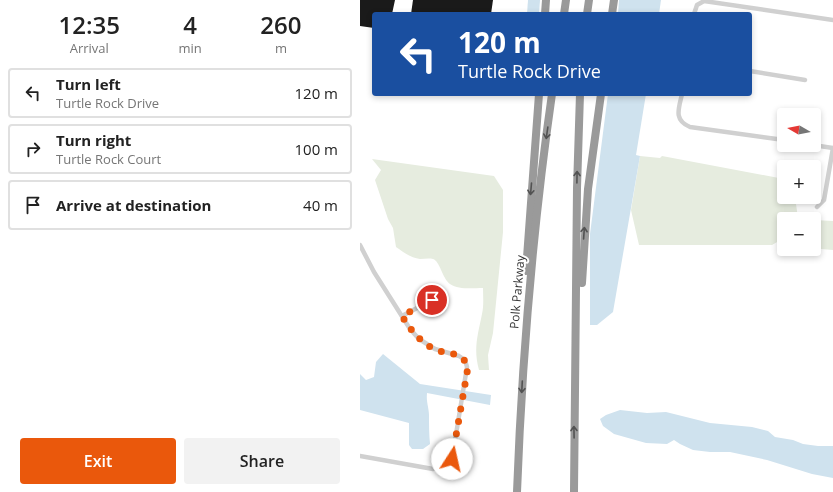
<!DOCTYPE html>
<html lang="en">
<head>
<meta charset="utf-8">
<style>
	:root { --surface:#fff; --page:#f2f2f2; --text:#222; --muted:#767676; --line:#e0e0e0; --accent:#ea580c }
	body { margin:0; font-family:"Open Sans",sans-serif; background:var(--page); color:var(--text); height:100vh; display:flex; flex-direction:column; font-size:15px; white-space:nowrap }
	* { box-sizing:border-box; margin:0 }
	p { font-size:13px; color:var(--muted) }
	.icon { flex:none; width:22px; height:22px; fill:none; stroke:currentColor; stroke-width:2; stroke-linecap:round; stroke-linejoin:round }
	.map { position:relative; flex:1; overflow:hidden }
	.drawer { display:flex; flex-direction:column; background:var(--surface); width:360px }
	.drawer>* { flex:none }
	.guide { position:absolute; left:12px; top:12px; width:380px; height:84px; border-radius:4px; box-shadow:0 2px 6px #0003; background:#1a4fa0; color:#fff; overflow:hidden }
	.needle { width:26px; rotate:279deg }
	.tools { position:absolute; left:417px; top:108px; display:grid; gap:8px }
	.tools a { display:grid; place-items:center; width:44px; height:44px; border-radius:4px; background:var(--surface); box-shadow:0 2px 6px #0003; font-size:20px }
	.pin { position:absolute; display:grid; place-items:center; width:34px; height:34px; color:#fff; margin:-17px; border:2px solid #fff; border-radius:50%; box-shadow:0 1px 4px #0007 }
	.me { position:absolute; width:44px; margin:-22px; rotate:10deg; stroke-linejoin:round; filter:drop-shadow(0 0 3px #0008) }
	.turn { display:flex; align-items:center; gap:14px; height:84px; padding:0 20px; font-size:18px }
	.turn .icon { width:52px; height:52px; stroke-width:2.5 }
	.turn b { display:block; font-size:28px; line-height:34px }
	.eta { display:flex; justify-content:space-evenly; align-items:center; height:68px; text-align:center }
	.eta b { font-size:24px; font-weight:600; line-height:28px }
	.button { display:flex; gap:8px; margin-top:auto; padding:8px 20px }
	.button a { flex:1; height:46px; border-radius:4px; background:var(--accent); color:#fff; font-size:16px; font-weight:600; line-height:46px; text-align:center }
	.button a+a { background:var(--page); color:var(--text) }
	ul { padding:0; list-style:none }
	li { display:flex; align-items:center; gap:12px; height:50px; margin:0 8px 6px; padding:0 12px; border:2px solid var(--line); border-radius:4px }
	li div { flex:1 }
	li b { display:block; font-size:15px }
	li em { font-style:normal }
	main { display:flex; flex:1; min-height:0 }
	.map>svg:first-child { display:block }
	.green { fill:#e6ecdf }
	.water { fill:#cfe2ee }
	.building { fill:#1a1a1a }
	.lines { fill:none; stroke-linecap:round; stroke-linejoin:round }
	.street { stroke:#d0d0d0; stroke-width:4.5 }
	.highway { stroke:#9a9a9a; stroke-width:8 }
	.oneway { stroke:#525252 }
	.route { stroke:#ea580c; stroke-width:7; stroke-dasharray:0 12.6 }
	.labels { text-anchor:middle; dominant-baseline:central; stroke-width:4; stroke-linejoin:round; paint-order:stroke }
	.street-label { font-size:12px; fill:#333; stroke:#fff }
</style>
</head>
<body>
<main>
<section class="drawer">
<div class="eta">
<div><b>12:35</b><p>Arrival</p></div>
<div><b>4</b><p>min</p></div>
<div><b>260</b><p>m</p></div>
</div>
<ul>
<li><svg class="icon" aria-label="left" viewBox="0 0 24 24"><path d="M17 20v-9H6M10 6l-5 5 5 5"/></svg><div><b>Turn left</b><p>Turtle Rock Drive</p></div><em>120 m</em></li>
<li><svg class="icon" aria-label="right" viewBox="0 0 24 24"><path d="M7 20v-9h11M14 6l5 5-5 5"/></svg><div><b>Turn right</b><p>Turtle Rock Court</p></div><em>100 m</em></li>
<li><svg class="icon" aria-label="arrive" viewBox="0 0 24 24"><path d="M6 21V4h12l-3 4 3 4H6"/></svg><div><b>Arrive at destination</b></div><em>40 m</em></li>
</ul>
<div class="button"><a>Exit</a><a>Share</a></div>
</section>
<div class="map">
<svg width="473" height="492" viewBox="0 0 473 492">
	<rect width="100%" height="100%" fill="#fff"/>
	<g class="green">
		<path d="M280,156L300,158L302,156L424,179V197H435L438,218L442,219H424V238L412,245H279L271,210Z"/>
		<path d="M12,159L134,176L143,190V232L133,333L128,355L129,370H119C113,349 118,334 122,314C124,305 123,296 123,288C113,288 99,290 90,284C82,278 80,261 73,259C69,258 64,259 60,259C51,258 43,252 36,247L33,228L28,219L15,180L21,170Z"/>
		<path d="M454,220L473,221V250L461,249L454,241Z"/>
	</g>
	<g class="water">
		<path d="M168,0H180L179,14H167Z"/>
		<path d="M259,0H301L299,14H258Z"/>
		<path d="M248,94H286L276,155L280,156L253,312L237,325H230V234Z"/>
		<path d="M23,354L60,384L131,395L130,405L67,393C66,402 69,408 69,415C69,425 69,434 70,444L63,449H52L49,445V423L0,410V374L6,380L14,377L16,362Z"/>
		<path d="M260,410L287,413L306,412L350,423L392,427L408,431L415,437L433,440L443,444L458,446H473V478L452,474L407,460L370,452H350L333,450L320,444L314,440L307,444L286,443L254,434L243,426L240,419L246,415Z"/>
	</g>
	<g class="building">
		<path d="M0,0H35L32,14H14V28L0,26Z"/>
		<path d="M53,0H133L131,14H51Z"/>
	</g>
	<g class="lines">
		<g class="street">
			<path d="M334,14L337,5L344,1L473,20"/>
			<path d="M390,71L445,80"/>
			<path d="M322,94C319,108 313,120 330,127L424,140"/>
			<path d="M453,145L473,148"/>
			<path d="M457,207L464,200L473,148"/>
			<path d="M0,245L14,272L50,329L59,339L75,349L99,356L105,360L107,367L92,459C88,468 82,468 73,469L0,456"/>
			<path d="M42,316L72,300L79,301"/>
		</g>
		<g class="highway">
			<path d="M185,14L186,0"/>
			<path d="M204,14L206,0"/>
			<path d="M227,14L229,0"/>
			<path d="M252,14L254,0"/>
			<path d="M166,271L179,94"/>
			<path d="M222,283L228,189L241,94"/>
			<path d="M157,492C162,359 173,226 192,94"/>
			<path d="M214,492L217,188L220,94"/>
		</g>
	</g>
	<defs><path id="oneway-shaft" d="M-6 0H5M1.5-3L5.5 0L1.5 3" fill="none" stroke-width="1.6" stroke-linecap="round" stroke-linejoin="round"/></defs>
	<g class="oneway">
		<use href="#oneway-shaft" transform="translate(187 133) rotate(98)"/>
		<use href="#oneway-shaft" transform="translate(217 177) rotate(-89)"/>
		<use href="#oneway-shaft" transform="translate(171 189) rotate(95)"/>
		<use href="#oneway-shaft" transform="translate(224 233) rotate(-86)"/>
		<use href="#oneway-shaft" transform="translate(162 387) rotate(93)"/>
		<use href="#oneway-shaft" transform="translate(214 432) rotate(-91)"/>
	</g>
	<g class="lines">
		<path class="route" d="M72,300L42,316C50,329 59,341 74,349C87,355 102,350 108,367L92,459"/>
	</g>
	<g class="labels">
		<g class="street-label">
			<text transform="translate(157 292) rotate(-85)">Polk Parkway</text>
		</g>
	</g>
</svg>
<div class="tools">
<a><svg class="needle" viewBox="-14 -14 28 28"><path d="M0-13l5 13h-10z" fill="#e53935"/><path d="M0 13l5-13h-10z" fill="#767676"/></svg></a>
<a>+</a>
<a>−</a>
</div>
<div class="pin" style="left:72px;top:300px;background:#d93025"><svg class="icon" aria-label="arrive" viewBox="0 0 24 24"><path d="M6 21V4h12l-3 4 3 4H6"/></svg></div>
<svg class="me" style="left:92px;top:459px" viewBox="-20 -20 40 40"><circle r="19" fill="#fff"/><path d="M0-13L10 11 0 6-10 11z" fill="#ea580c"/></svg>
<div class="guide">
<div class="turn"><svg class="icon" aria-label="left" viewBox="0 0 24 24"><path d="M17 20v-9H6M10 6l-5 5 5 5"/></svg><div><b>120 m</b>Turtle Rock Drive</div></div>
</div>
</div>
</main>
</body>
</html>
